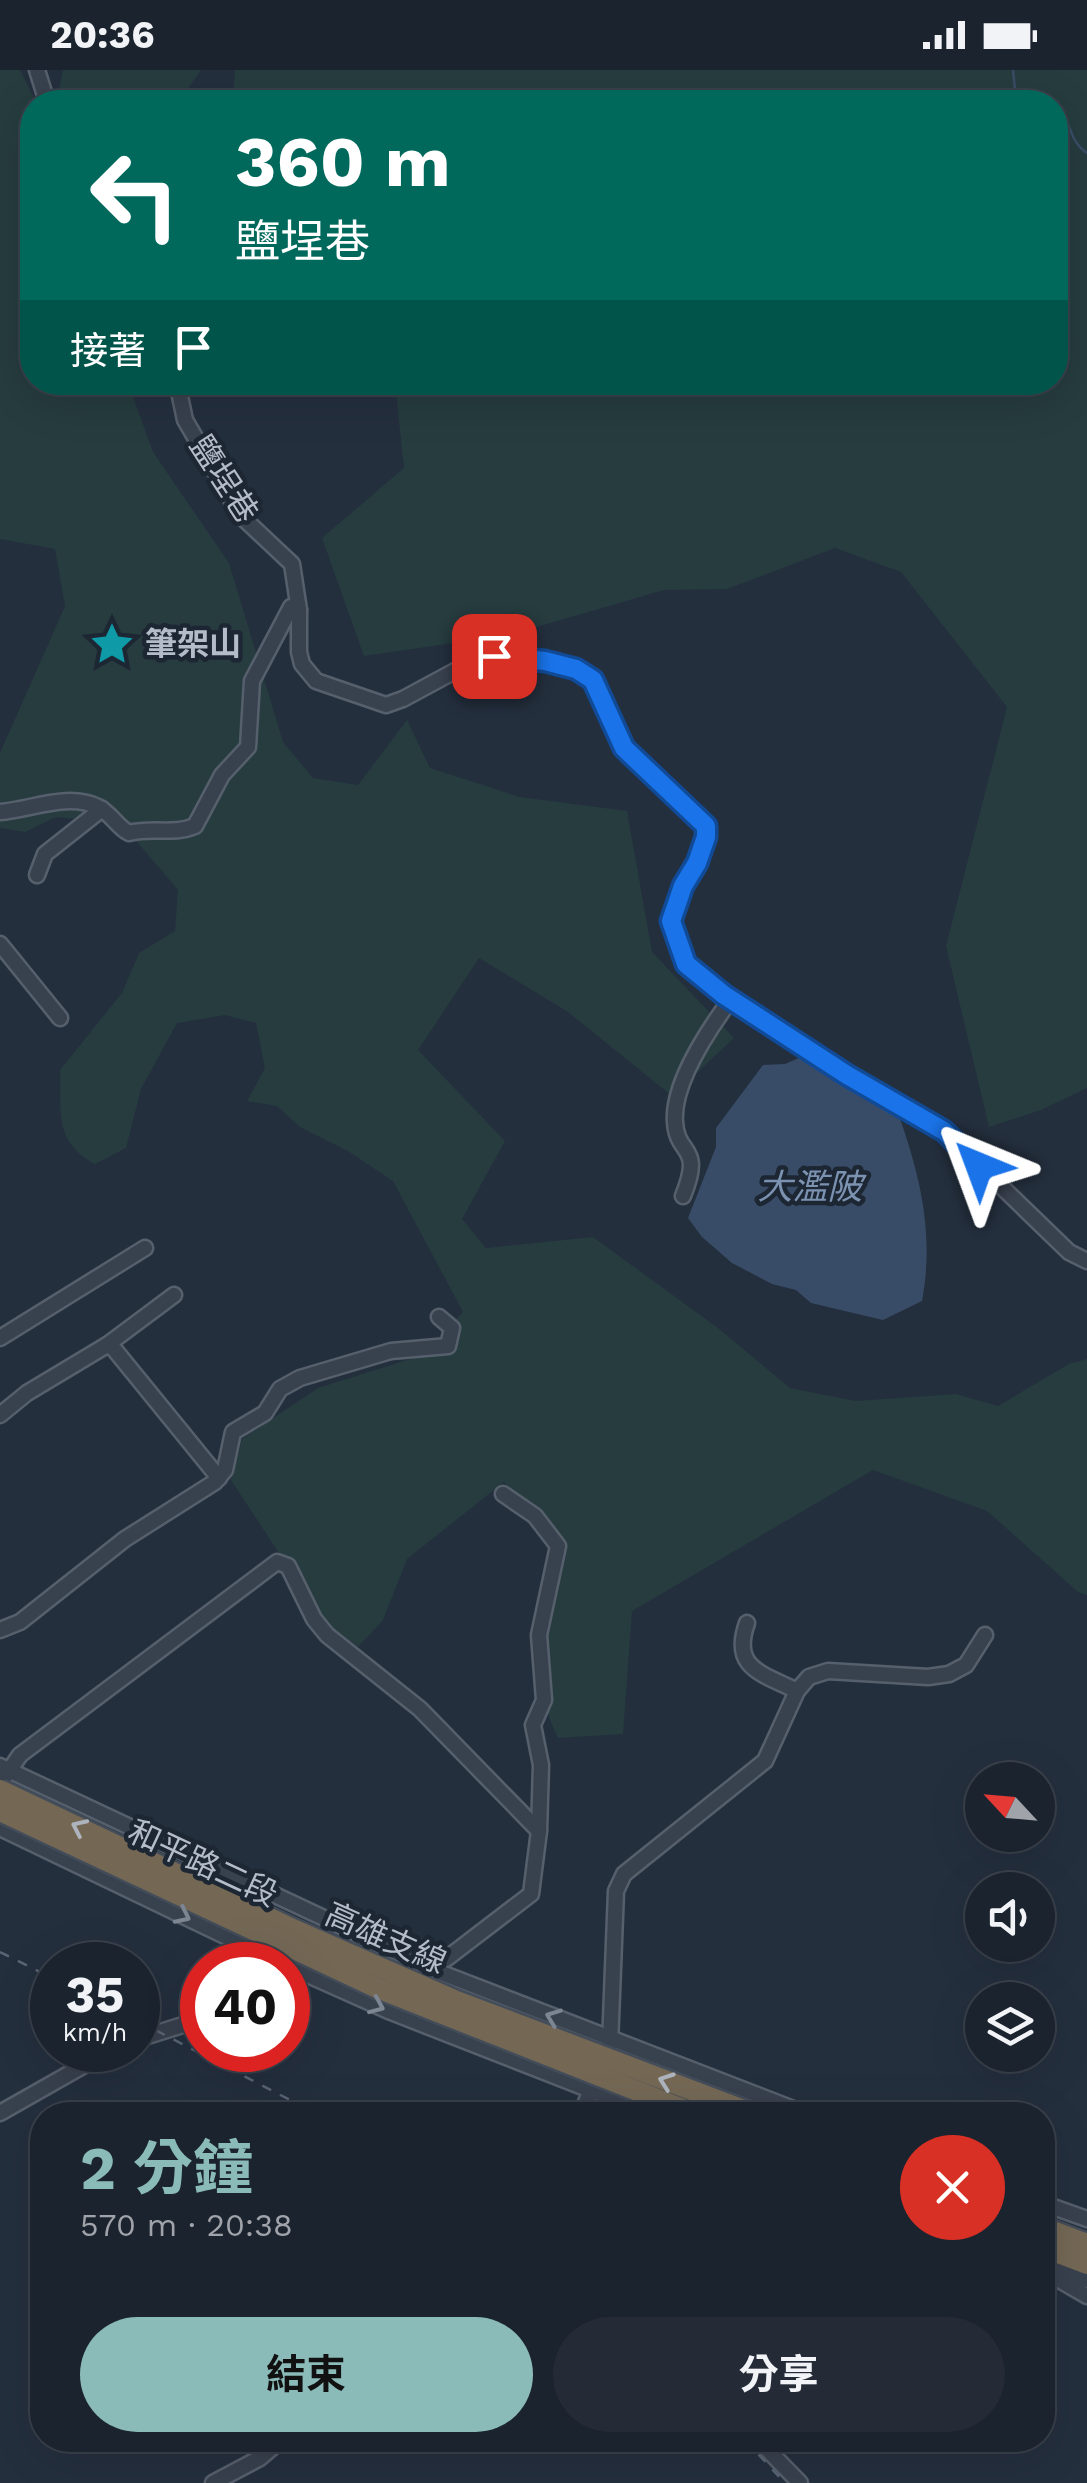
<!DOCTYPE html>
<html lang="zh-TW">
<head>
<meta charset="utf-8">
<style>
	:root { --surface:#1b232e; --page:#242b36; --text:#f1f3f6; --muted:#a0a4aa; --line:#39404a; --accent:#8bbbb9 }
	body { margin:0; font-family:"Work Sans","Noto Sans TC",sans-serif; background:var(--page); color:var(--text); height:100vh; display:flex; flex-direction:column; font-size:38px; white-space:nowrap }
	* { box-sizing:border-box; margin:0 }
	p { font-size:32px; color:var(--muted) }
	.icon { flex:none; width:55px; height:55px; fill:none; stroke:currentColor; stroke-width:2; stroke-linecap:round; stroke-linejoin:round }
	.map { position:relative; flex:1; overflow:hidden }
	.side { position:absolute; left:30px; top:2032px; width:1025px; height:350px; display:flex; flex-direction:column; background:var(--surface); border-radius:40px; box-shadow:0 10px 40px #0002,0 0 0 2px var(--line) }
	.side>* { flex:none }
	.banner { position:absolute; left:20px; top:20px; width:1048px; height:305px; border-radius:40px; box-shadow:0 10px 40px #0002,0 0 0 2px var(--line); background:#00695c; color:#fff; overflow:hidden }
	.needle { width:65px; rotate:296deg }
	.controls { position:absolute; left:965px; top:1692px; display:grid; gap:20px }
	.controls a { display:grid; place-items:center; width:90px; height:90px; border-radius:50%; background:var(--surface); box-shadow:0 10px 40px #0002,0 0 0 2px var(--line); font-size:50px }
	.speed { position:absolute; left:30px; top:1872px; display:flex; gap:20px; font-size:50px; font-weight:700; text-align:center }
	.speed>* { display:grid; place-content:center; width:130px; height:130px; border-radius:50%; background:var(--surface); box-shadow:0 10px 40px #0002,0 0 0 2px var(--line); line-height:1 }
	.speed small { font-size:25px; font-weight:400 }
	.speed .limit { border:15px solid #d22; background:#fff; color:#111 }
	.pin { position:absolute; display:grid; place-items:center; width:85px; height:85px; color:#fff; margin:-42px; border-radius:20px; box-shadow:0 5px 15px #0006 }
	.me { position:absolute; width:110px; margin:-55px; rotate:316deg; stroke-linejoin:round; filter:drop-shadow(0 0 8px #0008) }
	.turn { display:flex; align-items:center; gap:35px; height:210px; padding:0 50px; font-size:45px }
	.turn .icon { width:130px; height:130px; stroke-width:2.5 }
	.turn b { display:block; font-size:70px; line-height:85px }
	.then { display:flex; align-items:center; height:95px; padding:0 50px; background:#0003; gap:20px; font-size:38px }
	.round { display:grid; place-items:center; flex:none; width:105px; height:105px; border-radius:52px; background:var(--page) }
	.head { display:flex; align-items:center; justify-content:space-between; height:170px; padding:0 50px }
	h1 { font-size:60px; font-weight:700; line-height:75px; color:var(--accent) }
	.primary-button { display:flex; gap:20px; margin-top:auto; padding:20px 50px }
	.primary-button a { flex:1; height:115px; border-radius:60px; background:var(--accent); color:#111; font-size:40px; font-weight:700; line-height:115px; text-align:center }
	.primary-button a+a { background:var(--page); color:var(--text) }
	.status { display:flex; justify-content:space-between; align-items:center; height:70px; padding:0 50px; background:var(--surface); direction:ltr }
	.status svg { height:28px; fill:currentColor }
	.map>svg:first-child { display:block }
	.green { fill:#263c3f }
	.water { fill:#394c67 }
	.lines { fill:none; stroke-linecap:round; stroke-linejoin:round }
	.stream { stroke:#394c67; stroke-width:2.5 }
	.minor-casing { stroke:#565f6c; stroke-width:19 }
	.highway-casing { stroke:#434c59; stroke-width:25 }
	.minor { stroke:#38414e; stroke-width:14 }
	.highway { stroke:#746855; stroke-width:20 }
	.rail { stroke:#5a6575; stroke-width:2.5; stroke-dasharray:10 10; stroke-linecap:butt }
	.highway-bridge-casing { stroke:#434c59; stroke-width:25; stroke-linecap:butt }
	.highway-bridge { stroke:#746855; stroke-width:20 }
	.oneway { stroke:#aeb4bd }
	.oneway2 { stroke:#7c8592 }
	.route-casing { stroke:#114b97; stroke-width:25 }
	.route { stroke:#1a73e8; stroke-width:18 }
	.labels { text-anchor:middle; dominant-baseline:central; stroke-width:9; stroke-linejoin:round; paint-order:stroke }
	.street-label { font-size:32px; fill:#b4bcc9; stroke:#1d2633 }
	.poi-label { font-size:32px; font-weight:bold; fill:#b4bcc9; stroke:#1d2633; text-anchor:start }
	.water-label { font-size:35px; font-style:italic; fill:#7c92b1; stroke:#1d2633 }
</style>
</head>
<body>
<div class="status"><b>20:36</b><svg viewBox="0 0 49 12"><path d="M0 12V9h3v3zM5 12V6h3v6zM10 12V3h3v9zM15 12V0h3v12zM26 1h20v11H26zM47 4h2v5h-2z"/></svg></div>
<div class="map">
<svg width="1087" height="2413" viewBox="0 0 1087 2413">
	<rect width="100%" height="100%" fill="#242f3e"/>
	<g class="green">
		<path d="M0,0H20L36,32H32V312L128,313L153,382L229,493L283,672L313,708L358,715L407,650L430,698L520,727L627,741L652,882L734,968L672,1026L568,942L479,888L418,980L505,1071L462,1149L486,1178L593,1167L718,1258L790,1318L856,1331L956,1324L998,1336L1069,1294L1087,1289V1525L1078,1522L987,1441L873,1400L632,1541L623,1664L558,1668C523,1595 544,1559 565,1486L504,1412L407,1489L383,1550L358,1577L324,1552L231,1410L242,1369L318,1318L420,1286L463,1242L393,1111L348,1081L300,1057L277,1036L247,1031L265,998L256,953L225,945L177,953L141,1019L126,1078L95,1094C54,1072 61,1043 60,1000L122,923L139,883L175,861L178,820L121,753L56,747L25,762L0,758V683L65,536L55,479L0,469Z"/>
		<path d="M63,0H201L179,32H61L58,25Z"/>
		<path d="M235,0H1087V1018L1041,1040L989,1057L946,876L1007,637L901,502L835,478L727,519L664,520L509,565L364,586L322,468L404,398L395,313L1055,312V32H232Z"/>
	</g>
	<path class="water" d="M801,987L850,1021L864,1019L896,1037C919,1102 935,1161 922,1231L883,1250L811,1233L796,1220L772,1214L732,1193L702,1167L688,1148L716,1077V1058L763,995L785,994Z"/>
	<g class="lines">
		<g class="stream">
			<path d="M1013,0L1015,20L1023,30L1048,32"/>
			<path d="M1055,36C1072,49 1068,71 1087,83"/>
		</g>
		<g class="minor-casing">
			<g id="minor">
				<path d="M37,0L47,32"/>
				<path d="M177,312L185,350L241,446L292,494L299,540V582L302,594L316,611L386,635L403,629L466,595L494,586L532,588L576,599L597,617L624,678L706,756V767C684,828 644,858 706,912L847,1005L944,1061L1069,1182L1087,1191"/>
				<path d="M0,742C30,740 68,722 98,737C111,743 117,757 129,763C152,757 173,765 195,756L222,705L248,677L252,611L291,537L299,540"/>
				<path d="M37,805L45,784L102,739"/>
				<path d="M0,874L60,948"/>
				<path d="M683,1126C704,1074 677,1087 675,1052C672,1013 709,959 731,929"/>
				<path d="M0,1268L145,1178"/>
				<path d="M107,1275L114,1279L219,1408"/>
				<path d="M0,1345L27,1323L107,1275L174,1225"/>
				<path d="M747,1553C731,1598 761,1603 797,1621"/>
				<path d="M0,1560L20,1552L125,1469L215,1412L225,1400L233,1362L265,1343L280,1319L300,1308L391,1281L448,1276L452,1258L439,1247"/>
				<path d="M0,1696L439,1902L809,2045"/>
				<path d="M0,1714L20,1685L277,1492L288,1496L314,1549L327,1565L420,1639L539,1761"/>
				<path d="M0,1758L285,1895"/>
				<path d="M361,1868C393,1855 415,1879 446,1889L531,1824L539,1761L541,1695L533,1655L544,1630L539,1565L558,1476L535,1446L503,1424"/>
				<path d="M288,1896L391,1942L654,2045"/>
				<path d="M288,1912L324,1888"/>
				<path d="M138,1969L202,1949"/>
				<path d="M610,1975L616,1821L624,1804L765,1691L797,1621L809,1607L828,1601L928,1607L949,1604L966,1595L985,1565"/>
				<path d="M0,2043L111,1980"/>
				<path d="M581,2045L599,1999"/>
				<path d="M1042,2133L1087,2149"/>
				<path d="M1053,2197L1087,2210"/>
				<path d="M1042,2200L1087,2226"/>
				<path d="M758,2370L800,2413"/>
				<path d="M213,2413L260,2388L281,2370"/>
			</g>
		</g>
		<g class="highway-casing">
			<g id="highway">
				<path d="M1042,2157L1087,2174"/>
				<path d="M1042,2177L1087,2194"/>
			</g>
		</g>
		<use href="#minor" class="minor"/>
		<use href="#highway" class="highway"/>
		<g class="rail">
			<path d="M0,1882L52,1908"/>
			<path d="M138,1951L319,2045"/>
			<path d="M745,2370L785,2413"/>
		</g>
		<g class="highway-bridge-casing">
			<g id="highway-bridge">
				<path d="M0,1720L295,1860L454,1930L757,2045"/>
				<path d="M0,1741L377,1918L698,2045"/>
			</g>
		</g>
		<use href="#highway-bridge" class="highway-bridge"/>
	</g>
	<defs><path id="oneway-chevron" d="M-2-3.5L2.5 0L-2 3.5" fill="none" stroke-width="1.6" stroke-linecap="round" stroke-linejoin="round" transform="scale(2.5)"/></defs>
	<g class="oneway">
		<use href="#oneway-chevron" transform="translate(79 1757) rotate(-155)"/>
		<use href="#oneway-chevron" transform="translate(666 2011) rotate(-160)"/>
	</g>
	<g class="oneway2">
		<use href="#oneway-chevron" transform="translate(183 1846) rotate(26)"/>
		<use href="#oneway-chevron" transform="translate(377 1936) rotate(23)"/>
		<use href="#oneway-chevron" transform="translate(553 1947) rotate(-159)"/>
	</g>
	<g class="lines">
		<g class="route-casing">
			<path id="route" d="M494,586L545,591L576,599L593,610L624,678L706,756V767L697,793L683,816L671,851L686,894L724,925L847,1005L944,1061L979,1096"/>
		</g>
		<use href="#route" class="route"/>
	</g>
	<defs>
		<g id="sight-bare" transform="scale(3.45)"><path d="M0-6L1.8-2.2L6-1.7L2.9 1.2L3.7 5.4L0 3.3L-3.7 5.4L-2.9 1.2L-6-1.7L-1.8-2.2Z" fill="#0f9aa8" stroke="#1d2633" stroke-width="2.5" paint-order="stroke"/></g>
	</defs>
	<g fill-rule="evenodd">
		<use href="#sight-bare" x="112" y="574"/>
	</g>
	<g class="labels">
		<g class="street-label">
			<text transform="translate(224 409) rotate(57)">鹽埕巷</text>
			<text transform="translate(203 1793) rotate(25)">和平路二段</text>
			<text transform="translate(386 1868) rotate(24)">高雄支線</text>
		</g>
		<g class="poi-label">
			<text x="145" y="574">筆架山</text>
		</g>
		<g class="water-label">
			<text x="810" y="1117">大濫陂</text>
		</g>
	</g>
</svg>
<div class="controls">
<a><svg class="needle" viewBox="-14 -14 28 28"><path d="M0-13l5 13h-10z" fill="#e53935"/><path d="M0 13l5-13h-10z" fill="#a0a4aa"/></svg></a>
<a><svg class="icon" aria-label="sound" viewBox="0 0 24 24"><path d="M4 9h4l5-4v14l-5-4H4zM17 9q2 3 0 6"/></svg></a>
<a><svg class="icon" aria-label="layers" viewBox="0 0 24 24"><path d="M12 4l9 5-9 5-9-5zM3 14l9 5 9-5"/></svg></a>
</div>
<div class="speed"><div>35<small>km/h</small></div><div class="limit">40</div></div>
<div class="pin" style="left:494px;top:586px;background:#d93025"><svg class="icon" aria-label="arrive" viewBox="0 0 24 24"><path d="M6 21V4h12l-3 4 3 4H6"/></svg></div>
<svg class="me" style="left:979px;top:1096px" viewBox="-20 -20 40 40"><path d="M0-17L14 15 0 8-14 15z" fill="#1a73e8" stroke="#fff" stroke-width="4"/></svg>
<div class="banner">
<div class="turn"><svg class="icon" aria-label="left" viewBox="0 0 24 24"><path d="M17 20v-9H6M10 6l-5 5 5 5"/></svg><div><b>360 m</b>鹽埕巷</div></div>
<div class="then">接著<svg class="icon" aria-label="arrive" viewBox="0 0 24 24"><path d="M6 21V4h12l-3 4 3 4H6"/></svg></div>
</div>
<section class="side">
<div class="head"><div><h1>2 分鐘</h1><p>570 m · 20:38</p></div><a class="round" style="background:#d93025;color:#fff"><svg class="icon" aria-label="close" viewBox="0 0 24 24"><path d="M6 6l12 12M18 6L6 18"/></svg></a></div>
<div class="primary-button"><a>結束</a><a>分享</a></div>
</section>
</div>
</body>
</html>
